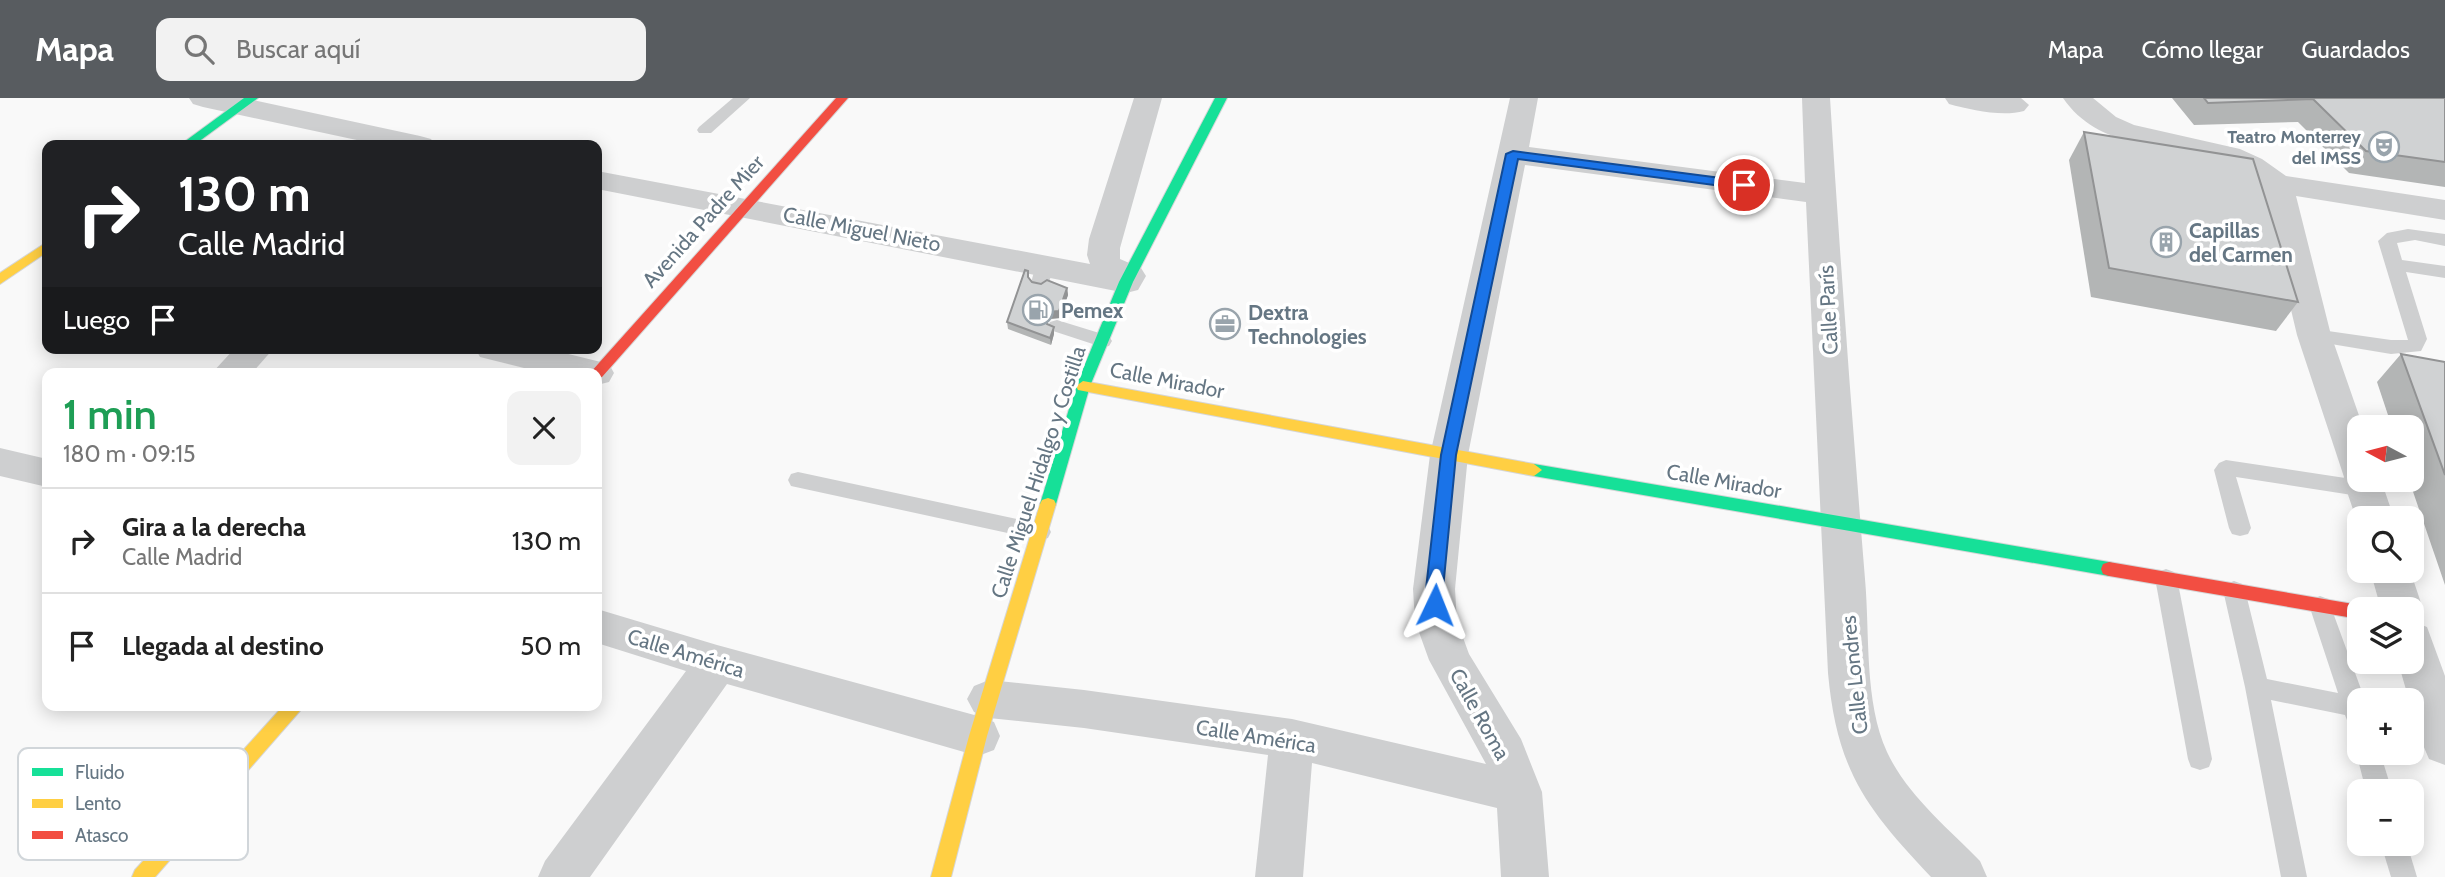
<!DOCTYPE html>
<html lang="es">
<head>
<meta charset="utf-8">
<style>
	:root { --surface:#fff; --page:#f2f2f2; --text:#222; --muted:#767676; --line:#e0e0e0; --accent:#585c60 }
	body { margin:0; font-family:Cabin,sans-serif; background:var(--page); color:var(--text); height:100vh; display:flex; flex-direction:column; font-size:26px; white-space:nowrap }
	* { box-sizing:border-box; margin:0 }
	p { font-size:23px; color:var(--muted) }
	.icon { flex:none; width:38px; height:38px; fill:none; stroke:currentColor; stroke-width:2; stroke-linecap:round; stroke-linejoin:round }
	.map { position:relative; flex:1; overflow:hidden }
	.panel { position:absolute; left:42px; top:270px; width:560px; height:343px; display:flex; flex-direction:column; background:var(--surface); border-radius:14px; box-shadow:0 4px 18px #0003 }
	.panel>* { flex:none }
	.guide { position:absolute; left:42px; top:42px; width:560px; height:214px; border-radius:14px; box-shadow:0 4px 18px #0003; background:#202124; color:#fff; overflow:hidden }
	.needle { width:46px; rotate:277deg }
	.fabs { position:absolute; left:2347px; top:317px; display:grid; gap:14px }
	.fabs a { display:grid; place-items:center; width:77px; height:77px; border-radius:14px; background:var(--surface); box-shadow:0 4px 18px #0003; font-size:35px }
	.pin { position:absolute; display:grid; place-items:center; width:60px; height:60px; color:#fff; margin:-30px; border:4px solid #fff; border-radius:50%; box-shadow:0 2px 7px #0007 }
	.me { position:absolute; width:77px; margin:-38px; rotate:2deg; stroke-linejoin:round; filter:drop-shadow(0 0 5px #0008) }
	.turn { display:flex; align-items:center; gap:24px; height:147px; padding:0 21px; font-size:32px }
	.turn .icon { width:91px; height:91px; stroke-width:2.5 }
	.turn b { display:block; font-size:49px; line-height:60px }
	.then { display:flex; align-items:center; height:66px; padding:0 21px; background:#0003; gap:14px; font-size:26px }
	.round { display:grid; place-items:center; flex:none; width:74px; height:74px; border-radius:14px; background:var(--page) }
	.head { display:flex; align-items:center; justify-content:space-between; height:119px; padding:0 21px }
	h1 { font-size:42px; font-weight:600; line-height:52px; color:#1e9e55 }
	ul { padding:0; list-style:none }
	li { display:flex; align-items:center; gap:21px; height:105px; padding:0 21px; border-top:2px solid var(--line) }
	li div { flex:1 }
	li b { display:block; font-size:26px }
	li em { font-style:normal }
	header { display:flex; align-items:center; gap:42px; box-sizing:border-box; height:98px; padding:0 35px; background:var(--accent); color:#fff }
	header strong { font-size:33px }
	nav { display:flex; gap:38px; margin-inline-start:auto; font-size:24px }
	.search { width:490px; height:63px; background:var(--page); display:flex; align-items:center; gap:18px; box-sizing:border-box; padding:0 24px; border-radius:14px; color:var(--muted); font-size:26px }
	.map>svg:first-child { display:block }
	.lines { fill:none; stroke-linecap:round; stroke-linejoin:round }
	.fast-casing { stroke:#d5d6d7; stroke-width:2 }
	.slow-casing { stroke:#d5d6d7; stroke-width:2 }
	.jam-casing { stroke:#d5d6d7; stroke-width:2 }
	.lane { fill:#cecfd0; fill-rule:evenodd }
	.street { fill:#cecfd0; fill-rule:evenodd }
	.fast { fill:#16e098; fill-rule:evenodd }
	.slow { fill:#ffcf43; fill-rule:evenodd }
	.jam { fill:#f24e42; fill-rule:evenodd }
	.wall { fill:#b3b5b5 }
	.shaded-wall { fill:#929394 }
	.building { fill:#d0d2d3; stroke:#929394; stroke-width:2 }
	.route { fill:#1a73e8; stroke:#114b97; stroke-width:2 }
	.labels { text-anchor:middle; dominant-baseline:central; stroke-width:7; stroke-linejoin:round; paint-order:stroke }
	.far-poi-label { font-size:18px; font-weight:bold; fill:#657683; stroke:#fff; text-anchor:end }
	.street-label { font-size:21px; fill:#657683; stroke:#fff }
	.poi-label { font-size:21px; font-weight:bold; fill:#657683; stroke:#fff; text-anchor:start }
	.key { fill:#fff; stroke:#d1d6da; stroke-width:2 }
	.key-label { font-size:19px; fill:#657683 }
</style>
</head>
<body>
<header>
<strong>Mapa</strong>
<div class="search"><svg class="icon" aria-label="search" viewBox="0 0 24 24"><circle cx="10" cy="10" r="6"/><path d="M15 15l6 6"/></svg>Buscar aquí</div>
<nav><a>Mapa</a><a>Cómo llegar</a><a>Guardados</a></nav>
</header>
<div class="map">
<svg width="2445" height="779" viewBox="0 0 2445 779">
	<rect width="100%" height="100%" fill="#f9f9f9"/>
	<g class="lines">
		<g class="fast-casing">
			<g id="fast">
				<path d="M244,0H258L194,47H180Z"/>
				<path d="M1215,0H1227L1133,184L1090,288L1056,406L1054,410H1042L1040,406L1076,288L1119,184Z"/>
				<path d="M1534,366L2109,464L2115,466L2117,471L2115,476L2109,478L1534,378L1526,372Z"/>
			</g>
		</g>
		<g class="slow-casing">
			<g id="slow">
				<path d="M47,144V154L0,186V175Z"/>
				<path d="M1083,283L1534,366L1542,372L1534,378L1078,292L1076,288Z"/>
				<path d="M1048,400L1054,402L1056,406L987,638L951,779H931L969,638L1040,406L1042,402Z"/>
				<path d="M284,607H305L155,779H132L135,772Z"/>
			</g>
		</g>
		<g class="jam-casing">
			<g id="jam">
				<path d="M836,0H848L602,279L597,280V275H590Z"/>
				<path d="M2109,464L2359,507L2366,511H2359V521L2109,478L2103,476L2101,471L2103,466Z"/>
			</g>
		</g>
		<g class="lane">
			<path d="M733,0H750L711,35H699L697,32L699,29Z"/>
			<path d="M2408,131L2445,136V148L2415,142L2397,145L2402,162L2445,168V180L2406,174L2427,241L2421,253L2391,256L2307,242L2305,237L2307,232L2314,231L2391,242H2408L2378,143L2387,135Z"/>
			<path d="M1045,160L1054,166L1049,185L1040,191L1034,189L1031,185L1036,166Z"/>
			<path d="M1057,222L1109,238L1112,243L1109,248L1102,249L1050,232L1048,228L1050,224Z"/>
			<path d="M2226,362L2365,383L2372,385L2376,391L2372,397L2365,399L2236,379L2251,430L2248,436L2240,438L2232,436L2229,430L2214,372L2219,365Z"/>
			<path d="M798,374L1040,426L1048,428L1051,434L1048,440L1040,442L791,388L788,382L791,376Z"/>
			<path d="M2166,471L2174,474L2177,480L2212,661L2209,669L2200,672L2191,669L2188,661L2155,480L2158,474Z"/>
			<path d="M2234,483L2242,486L2245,492L2267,581L2338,595L2309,507L2312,501L2320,498L2328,501L2365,602H2359V633L2350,630L2345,617L2271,602L2307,779H2281L2245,589L2223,492L2226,486Z"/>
			<path d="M2359,647V654H2380L2392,693H2366L2356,654Z"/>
			<path d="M2381,746H2407L2417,779H2391Z"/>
		</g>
		<g class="street">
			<path d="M189,0H243L420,38L431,41L435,47H380L203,9L193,6Z"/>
			<path d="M1134,0H1162L1120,150V161L1141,170L1146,178L1138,192L1126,195L597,91V73L1090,166L1087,157L1089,141Z"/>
			<path d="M1510,0H1538L1529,49L1805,85L1802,0H1830C1840,161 1852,321 1865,481C1870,537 1864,603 1887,654C1907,697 1948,730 1980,763L1987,779H1931C1866,710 1837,673 1828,575L1806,104L1525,67L1468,357L1455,491L1457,523L1469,556L1521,641L1542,694L1549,779H1501L1497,710L1312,665L1303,779H1255L1268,657L1084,630L989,620L974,614L967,601L974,588L989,582L1084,592L1292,621L1486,666L1429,562L1415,523L1413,491L1430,357Z"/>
			<path d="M1945,0H2021L2029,7L2024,13C2002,19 1971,12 1949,6Z"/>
			<path d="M2063,0H2093L2116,19L2134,27L2240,51L2262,61L2286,78L2445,102V122L2296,98L2331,237L2363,329H2359V382H2381L2394,420H2359V429L2343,382L2344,379L2297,237L2262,90C2248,78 2233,68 2215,63C2160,45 2099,52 2063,0Z"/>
			<path d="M235,250H274L252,275H212Z"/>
			<path d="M475,250H544L609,266L614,275L609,284L597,287V275H544L480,259Z"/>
			<path d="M0,350L47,361V389L0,378Z"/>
			<path d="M2370,472H2410L2423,511L2414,524L2427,529L2445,578V667L2429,661L2423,647L2412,602H2409L2398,564H2412V511H2381Z"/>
			<path d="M597,511L717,547L978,618L994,624L1000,638L994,652L978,658L727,586L590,779H538L545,763L686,573L597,545Z"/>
		</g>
		<use href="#fast" class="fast"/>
		<use href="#slow" class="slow"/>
		<use href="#jam" class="jam"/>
	</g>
	<g class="wall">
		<path d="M2172,0H2445V89L2349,75L2298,24L2194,27Z"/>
		<path d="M2084,34L2298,204L2276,233L2091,199L2069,62Z"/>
		<path d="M1029,181L1032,184L1067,190L1068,197L1060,220L1049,221L1047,226L1054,229V236L1051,247L1008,231L1007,224Z"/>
		<path d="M2401,256L2445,264V487L2409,382H2412V329H2392L2377,284Z"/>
	</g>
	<g class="shaded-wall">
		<path d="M1067,190L1068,197L1060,220L1049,221L1046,227L1045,220Z"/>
		<path d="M1054,229V236L1051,247L1050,240Z"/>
	</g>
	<g class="building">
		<path d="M2204,0H2445V64L2366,53L2313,1L2208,5Z"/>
		<path d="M2084,34L2253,61L2298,204L2109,170Z"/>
		<path d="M1025,172L1028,173V179L1032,184L1041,186L1047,182L1067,190L1059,213L1048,214L1045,220L1047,226L1054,229L1050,240L1007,224Z"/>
		<path d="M2401,256L2445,264V377Z"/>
	</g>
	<path class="route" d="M1513,53L1744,83L1750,87L1744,91L1518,61L1456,357L1443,491L1444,507L1441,512H1429L1426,491L1441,357L1506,56Z"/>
	<defs>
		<g id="theatre-ring" transform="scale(1.575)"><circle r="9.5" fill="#fff" stroke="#99a4ac" stroke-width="1.5"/><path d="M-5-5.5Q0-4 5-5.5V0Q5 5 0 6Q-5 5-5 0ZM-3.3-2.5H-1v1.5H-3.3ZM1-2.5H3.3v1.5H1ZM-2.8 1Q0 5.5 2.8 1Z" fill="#99a4ac"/></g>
		<g id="building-ring" transform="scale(1.575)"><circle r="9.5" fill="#fff" stroke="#99a4ac" stroke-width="1.5"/><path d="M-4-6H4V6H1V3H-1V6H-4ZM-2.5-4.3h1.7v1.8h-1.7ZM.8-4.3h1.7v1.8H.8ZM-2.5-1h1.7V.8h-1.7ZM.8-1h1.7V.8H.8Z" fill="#99a4ac"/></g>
		<g id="fuel-ring" transform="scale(1.575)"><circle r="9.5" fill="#fff" stroke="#99a4ac" stroke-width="1.5"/><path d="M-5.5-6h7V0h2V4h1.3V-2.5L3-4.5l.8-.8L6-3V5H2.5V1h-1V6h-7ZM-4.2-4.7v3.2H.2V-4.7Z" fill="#99a4ac"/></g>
		<g id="office-ring" transform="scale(1.575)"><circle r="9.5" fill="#fff" stroke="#99a4ac" stroke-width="1.5"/><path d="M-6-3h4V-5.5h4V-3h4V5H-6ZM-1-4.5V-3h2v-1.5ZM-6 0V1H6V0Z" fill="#99a4ac"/></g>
	</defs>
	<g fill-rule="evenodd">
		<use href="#theatre-ring" x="2384" y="49"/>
		<use href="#building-ring" x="2166" y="144"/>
		<use href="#fuel-ring" x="1038" y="212"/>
		<use href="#office-ring" x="1225" y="226"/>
	</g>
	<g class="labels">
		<g class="far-poi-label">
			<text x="2361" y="39">Teatro Monterrey<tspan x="2361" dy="21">del IMSS</tspan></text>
		</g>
		<g class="street-label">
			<text transform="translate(703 123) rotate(-48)">Avenida Padre Mier</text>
			<text transform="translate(862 131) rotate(11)">Calle Miguel Nieto</text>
			<text transform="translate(1828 212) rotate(-93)">Calle París</text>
			<text transform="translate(1167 282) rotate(11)">Calle Mirador</text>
			<text transform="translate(1038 374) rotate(-72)">Calle Miguel Hidalgo y Costilla</text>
			<text transform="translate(1724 383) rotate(10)">Calle Mirador</text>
			<text transform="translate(686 555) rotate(17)">Calle América</text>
			<text transform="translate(1854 577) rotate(-96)">Calle Londres</text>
			<text transform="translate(1480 616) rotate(61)">Calle Roma</text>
			<text transform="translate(1256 638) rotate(9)">Calle América</text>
		</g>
		<g class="poi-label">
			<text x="2189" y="132">Capillas<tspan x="2189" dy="24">del Carmen</tspan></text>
			<text x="1061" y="212">Pemex</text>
			<text x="1248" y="214">Dextra<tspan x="1248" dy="24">Technologies</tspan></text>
		</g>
	</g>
	<rect x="18" y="650" width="230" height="112" rx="10" class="key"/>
	<rect x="32" y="670" width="31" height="8" fill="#16e098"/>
	<rect x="32" y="701" width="31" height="9" fill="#ffcf43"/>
	<rect x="32" y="733" width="31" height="8" fill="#f24e42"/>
	<g class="key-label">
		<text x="75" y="681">Fluido</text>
		<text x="75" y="712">Lento</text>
		<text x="75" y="744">Atasco</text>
	</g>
</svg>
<div class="fabs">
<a><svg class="needle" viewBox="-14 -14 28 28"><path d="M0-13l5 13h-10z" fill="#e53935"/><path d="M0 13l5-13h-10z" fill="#767676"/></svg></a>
<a><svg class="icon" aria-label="search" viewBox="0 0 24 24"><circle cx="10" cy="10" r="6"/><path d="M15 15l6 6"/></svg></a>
<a><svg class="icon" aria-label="layers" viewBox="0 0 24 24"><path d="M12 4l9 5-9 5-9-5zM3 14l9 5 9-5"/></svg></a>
<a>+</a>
<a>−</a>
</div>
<div class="pin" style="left:1744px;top:87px;background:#d93025"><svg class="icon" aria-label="arrive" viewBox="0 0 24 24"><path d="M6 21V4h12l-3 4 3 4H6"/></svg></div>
<svg class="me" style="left:1435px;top:507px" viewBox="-20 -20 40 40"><path d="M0-17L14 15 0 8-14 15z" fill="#1a73e8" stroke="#fff" stroke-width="4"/></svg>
<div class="guide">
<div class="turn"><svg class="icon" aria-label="right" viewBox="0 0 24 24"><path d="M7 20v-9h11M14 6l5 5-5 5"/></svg><div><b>130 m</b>Calle Madrid</div></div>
<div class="then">Luego<svg class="icon" aria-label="arrive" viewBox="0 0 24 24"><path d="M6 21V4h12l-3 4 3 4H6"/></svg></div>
</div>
<section class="panel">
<div class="head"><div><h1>1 min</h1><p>180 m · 09:15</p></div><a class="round"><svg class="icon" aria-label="close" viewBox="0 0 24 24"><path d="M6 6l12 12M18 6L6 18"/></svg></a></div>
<ul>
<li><svg class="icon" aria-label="right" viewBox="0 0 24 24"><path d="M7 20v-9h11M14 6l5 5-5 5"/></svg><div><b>Gira a la derecha</b><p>Calle Madrid</p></div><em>130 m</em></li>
<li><svg class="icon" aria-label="arrive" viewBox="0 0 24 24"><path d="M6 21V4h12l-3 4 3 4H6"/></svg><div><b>Llegada al destino</b></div><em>50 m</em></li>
</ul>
</section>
</div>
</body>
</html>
